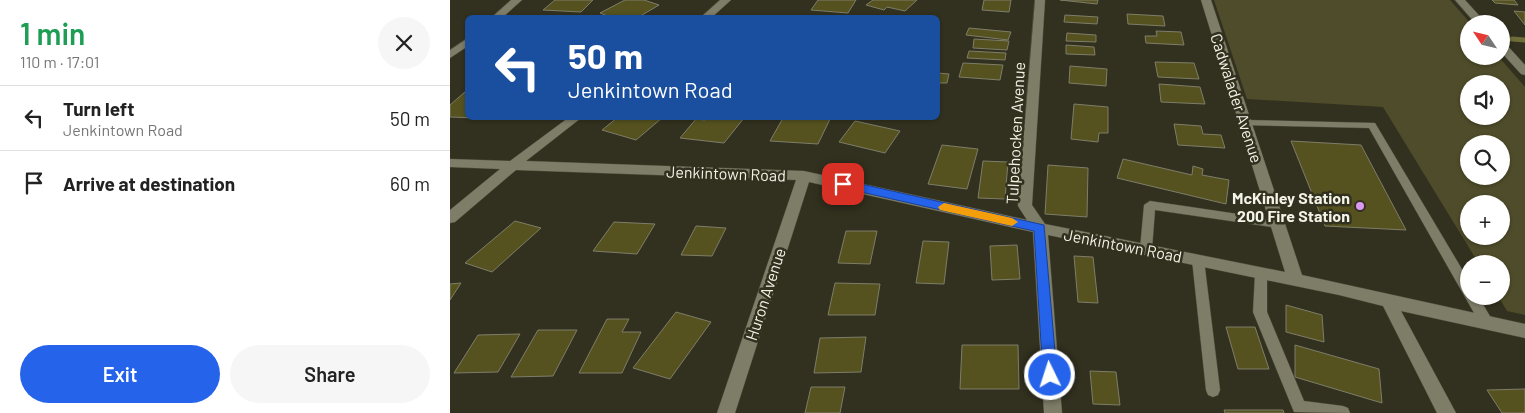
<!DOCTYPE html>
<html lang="en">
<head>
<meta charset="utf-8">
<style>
	:root { --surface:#fff; --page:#f6f6f6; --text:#222; --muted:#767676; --line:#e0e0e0; --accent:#2563eb }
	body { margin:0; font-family:Barlow,sans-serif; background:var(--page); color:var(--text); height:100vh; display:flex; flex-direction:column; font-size:19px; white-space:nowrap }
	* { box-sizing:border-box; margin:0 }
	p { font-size:16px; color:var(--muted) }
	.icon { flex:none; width:28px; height:28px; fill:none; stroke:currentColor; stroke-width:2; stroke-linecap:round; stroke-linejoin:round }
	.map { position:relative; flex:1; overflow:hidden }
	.sheet { display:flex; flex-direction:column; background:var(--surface); width:450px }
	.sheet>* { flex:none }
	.banner { position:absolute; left:15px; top:15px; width:475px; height:105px; border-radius:8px; box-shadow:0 1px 4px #0004; background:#1a4fa0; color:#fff; overflow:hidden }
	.needle { width:32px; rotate:305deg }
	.controls { position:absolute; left:1010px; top:15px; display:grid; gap:10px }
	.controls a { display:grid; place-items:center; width:50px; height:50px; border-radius:50%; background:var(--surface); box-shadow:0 1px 4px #0004; font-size:25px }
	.pin { position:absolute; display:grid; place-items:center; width:42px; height:42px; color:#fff; margin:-21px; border-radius:10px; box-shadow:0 2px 8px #0006 }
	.me { position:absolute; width:55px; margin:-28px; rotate:356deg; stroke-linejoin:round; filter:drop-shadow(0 0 4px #0008) }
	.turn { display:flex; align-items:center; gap:18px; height:105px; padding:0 20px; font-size:22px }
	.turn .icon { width:65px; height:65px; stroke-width:2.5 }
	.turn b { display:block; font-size:35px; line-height:42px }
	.round { display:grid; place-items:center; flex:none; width:52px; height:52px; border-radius:26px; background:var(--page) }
	.headline { display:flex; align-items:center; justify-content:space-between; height:85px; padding:0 20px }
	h1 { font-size:30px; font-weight:600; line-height:38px; color:#1e9e55 }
	.action { display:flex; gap:10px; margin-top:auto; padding:10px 20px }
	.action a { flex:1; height:58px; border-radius:30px; background:var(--accent); color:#fff; font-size:20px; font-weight:600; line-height:58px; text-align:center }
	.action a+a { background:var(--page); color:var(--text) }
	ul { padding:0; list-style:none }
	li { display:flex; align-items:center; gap:15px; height:65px; padding:0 20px; border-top:1px solid var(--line) }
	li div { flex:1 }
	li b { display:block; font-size:19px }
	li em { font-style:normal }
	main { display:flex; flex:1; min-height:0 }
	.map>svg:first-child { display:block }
	.green { fill:#4e4c2a; fill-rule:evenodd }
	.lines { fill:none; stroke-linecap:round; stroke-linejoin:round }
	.stream { stroke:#6e6c39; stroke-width:5 }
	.building { fill:#555220; stroke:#7e7d69 }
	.service-casing { stroke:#4e4d3e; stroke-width:1 }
	.minor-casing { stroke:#4e4d3e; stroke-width:1 }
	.service { fill:#7d7d68; fill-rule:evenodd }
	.minor { fill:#7d7d68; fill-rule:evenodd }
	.route { fill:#2563eb; stroke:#184099 }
	.slow { fill:#f59e0b }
	.poi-dot { fill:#dc99f4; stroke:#32311f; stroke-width:2 }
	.labels { text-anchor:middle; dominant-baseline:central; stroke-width:5; stroke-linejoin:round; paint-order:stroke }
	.street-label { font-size:16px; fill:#f3f3e7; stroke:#32311f }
	.poi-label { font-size:16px; font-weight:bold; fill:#f3f3e7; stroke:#32311f; text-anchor:end }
</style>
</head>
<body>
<main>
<section class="sheet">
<div class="headline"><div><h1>1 min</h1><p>110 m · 17:01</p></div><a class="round"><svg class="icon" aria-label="close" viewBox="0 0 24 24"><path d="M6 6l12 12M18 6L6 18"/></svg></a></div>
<ul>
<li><svg class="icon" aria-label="left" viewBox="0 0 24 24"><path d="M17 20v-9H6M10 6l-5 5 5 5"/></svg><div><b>Turn left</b><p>Jenkintown Road</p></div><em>50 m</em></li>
<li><svg class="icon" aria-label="arrive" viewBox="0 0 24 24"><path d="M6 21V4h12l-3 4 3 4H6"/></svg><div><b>Arrive at destination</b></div><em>60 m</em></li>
</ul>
<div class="action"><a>Exit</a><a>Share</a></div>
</section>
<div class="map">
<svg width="1075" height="413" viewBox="0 0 1075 413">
	<rect width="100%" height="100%" fill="#32311f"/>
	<path class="green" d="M764,0H1000L1021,24H1019V56H1048L1075,87V315L1057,311L1048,296H1051V264H1029L933,107L797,99ZM1019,84H1051V116H1019ZM1019,144H1051V176H1019ZM1019,204H1051V236H1019Z"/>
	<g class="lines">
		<path class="stream" d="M1062,39L1075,40"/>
	</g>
	<g class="building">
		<path d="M105,0H143L131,12L93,10Z"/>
		<path d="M175,0H194L209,5L187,18H163L150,13Z"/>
		<path d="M368,0H406L398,13L361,10Z"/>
		<path d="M423,0H467L455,11L437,7L434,10L416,5Z"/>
		<path d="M534,0H561L559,12L532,10Z"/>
		<path d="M610,0H648L647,4Z"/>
		<path d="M1042,0H1064L1068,5L1045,3Z"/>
		<path d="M1064,11L1075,12V25Z"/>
		<path d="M677,14L713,16L715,26L678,24Z"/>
		<path d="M615,15L648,17L647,24L614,22Z"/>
		<path d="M519,28L561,32L558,40L516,35Z"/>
		<path d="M706,31L731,32L734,45L696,43L695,36H707Z"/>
		<path d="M617,33L646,35V42L616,41Z"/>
		<path d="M524,39L559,41L557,50L523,48Z"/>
		<path d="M616,45L644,47L645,55L616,54Z"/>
		<path d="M519,51L556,53L555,60L517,58Z"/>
		<path d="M705,62L744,63L749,79L708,77Z"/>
		<path d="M513,63L553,65L550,80L509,77Z"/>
		<path d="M620,66L657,69L656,86L619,83Z"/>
		<path d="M488,73L499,74L497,83H488Z"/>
		<path d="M709,84L750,87L755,104L711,102Z"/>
		<path d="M16,91L18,118H29H28L0,117V105Z"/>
		<path d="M624,104L658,107V133H649L648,142L621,139Z"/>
		<path d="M167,118H212L186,140L152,130Z"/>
		<path d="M257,118H294L274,143L230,138L246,119L255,120Z"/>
		<path d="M333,118H365L380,119L368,144L320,141Z"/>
		<path d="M405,121L450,131L435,153L389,142Z"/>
		<path d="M724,124L751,126L753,134L771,135L775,148L728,145Z"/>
		<path d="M841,141L911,145L956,230L875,226Z"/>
		<path d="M492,145L528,149L517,189L478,184Z"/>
		<path d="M673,159L742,175L743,166L753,169L752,175L779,180L776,204L667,178Z"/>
		<path d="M533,161L558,162L555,199L528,198Z"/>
		<path d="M598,165L638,168L637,217L595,214Z"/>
		<path d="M65,221L91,228L42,272L15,263Z"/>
		<path d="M164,222L205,224L187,254L143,251Z"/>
		<path d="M246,226L276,228L262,256L231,255Z"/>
		<path d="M396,231H427L420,264L388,263Z"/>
		<path d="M473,241L499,242L494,284L466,283Z"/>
		<path d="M567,245L570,279L542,280L540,246Z"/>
		<path d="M624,256L643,257L648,303L628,302Z"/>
		<path d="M11,283L0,300V284Z"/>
		<path d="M385,283L430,284L425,315H378Z"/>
		<path d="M836,305L872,315L874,342L836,332Z"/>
		<path d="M226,312L261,322L220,379L183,368Z"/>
		<path d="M157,319H179L172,332H191L172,373H129Z"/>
		<path d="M776,327H805L819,369H788Z"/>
		<path d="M88,330H127L103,376L61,377Z"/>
		<path d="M70,334L48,372L4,373L28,335Z"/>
		<path d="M416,337L411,372L364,373L370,338Z"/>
		<path d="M512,345H568L569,389H510Z"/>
		<path d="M845,345L929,369L932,403L845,377Z"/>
		<path d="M640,371L666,372L670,405L643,404Z"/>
		<path d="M361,387H395L390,413H355Z"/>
		<path d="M1075,389V413H1052L1037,390Z"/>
		<path d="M774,410H833L834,413H775Z"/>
	</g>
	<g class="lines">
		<g class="service-casing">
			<g id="service">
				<path d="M795,120L925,123L1019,281V296H1028L1044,323L1042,327L1037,329L1032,327L919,128L792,125L790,123L792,121Z"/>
				<path d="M700,201L828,220L832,221L834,224L832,227L828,228L705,210L702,249L700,252H692L690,249L694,205Z"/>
				<path d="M748,255L752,257L754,260L770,390L768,395L763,397L758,395L756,390L742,260L744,257Z"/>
				<path d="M811,269L815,270L817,274V312L854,401L893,406L898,408L900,413L844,412L803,312L805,274L807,270Z"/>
			</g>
		</g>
		<g class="minor-casing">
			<g id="minor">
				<path d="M61,0H72L52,18H41Z"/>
				<path d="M270,0H281L261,18H250Z"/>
				<path d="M585,0H595L582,205L595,224L835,272L751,0H761L852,275L1075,324V338L951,311L1006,413H987L933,306L889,295L598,235L612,413H594L583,232L359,182L285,413H267L346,180L66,170L5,222L0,223V210L50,169L0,167V159L60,161L118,118H131L76,161L354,171L577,220L568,206Z"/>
				<path d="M1005,0H1015L1037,24H1026Z"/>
				<path d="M18,38V46L0,58V50Z"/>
				<path d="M1051,42L1055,43L1075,65V75L1071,74L1051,52Z"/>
			</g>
		</g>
		<use href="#service" class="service"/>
		<use href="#minor" class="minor"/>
	</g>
	<path class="route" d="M393,180L594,225L607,375L605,380L600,382L595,380L593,375L584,231L389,187L387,184L389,181Z"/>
	<path class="slow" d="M494,203L562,218L568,222L562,226L490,210L488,207Z"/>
	<circle class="poi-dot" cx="910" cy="206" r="5"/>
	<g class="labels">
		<g class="street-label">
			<text transform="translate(787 98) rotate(72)">Cadwalader Avenue</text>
			<text transform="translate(565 133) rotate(-87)">Tulpehocken Avenue</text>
			<text transform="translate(276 173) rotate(2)">Jenkintown Road</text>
			<text transform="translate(673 245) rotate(11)">Jenkintown Road</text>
			<text transform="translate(315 294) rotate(-72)">Huron Avenue</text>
		</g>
		<g class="poi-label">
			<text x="900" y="197">McKinley Station<tspan x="900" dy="18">200 Fire Station</tspan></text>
		</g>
	</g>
</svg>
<div class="controls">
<a><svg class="needle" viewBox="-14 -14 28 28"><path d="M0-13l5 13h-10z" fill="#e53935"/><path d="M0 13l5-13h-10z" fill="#767676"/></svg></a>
<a><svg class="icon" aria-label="sound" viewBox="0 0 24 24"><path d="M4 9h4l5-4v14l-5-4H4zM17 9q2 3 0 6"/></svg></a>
<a><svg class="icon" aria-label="search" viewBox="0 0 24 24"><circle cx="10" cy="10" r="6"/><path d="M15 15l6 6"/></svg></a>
<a>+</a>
<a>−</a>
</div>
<div class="pin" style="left:393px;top:184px;background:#d93025"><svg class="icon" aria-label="arrive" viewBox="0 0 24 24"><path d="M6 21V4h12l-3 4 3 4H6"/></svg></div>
<svg class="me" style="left:600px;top:375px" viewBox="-20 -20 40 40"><circle r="17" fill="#2563eb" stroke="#fff" stroke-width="3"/><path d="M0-11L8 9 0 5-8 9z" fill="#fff"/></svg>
<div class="banner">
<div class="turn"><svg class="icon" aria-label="left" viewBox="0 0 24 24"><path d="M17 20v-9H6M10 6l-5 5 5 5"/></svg><div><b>50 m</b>Jenkintown Road</div></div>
</div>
</div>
</main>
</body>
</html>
